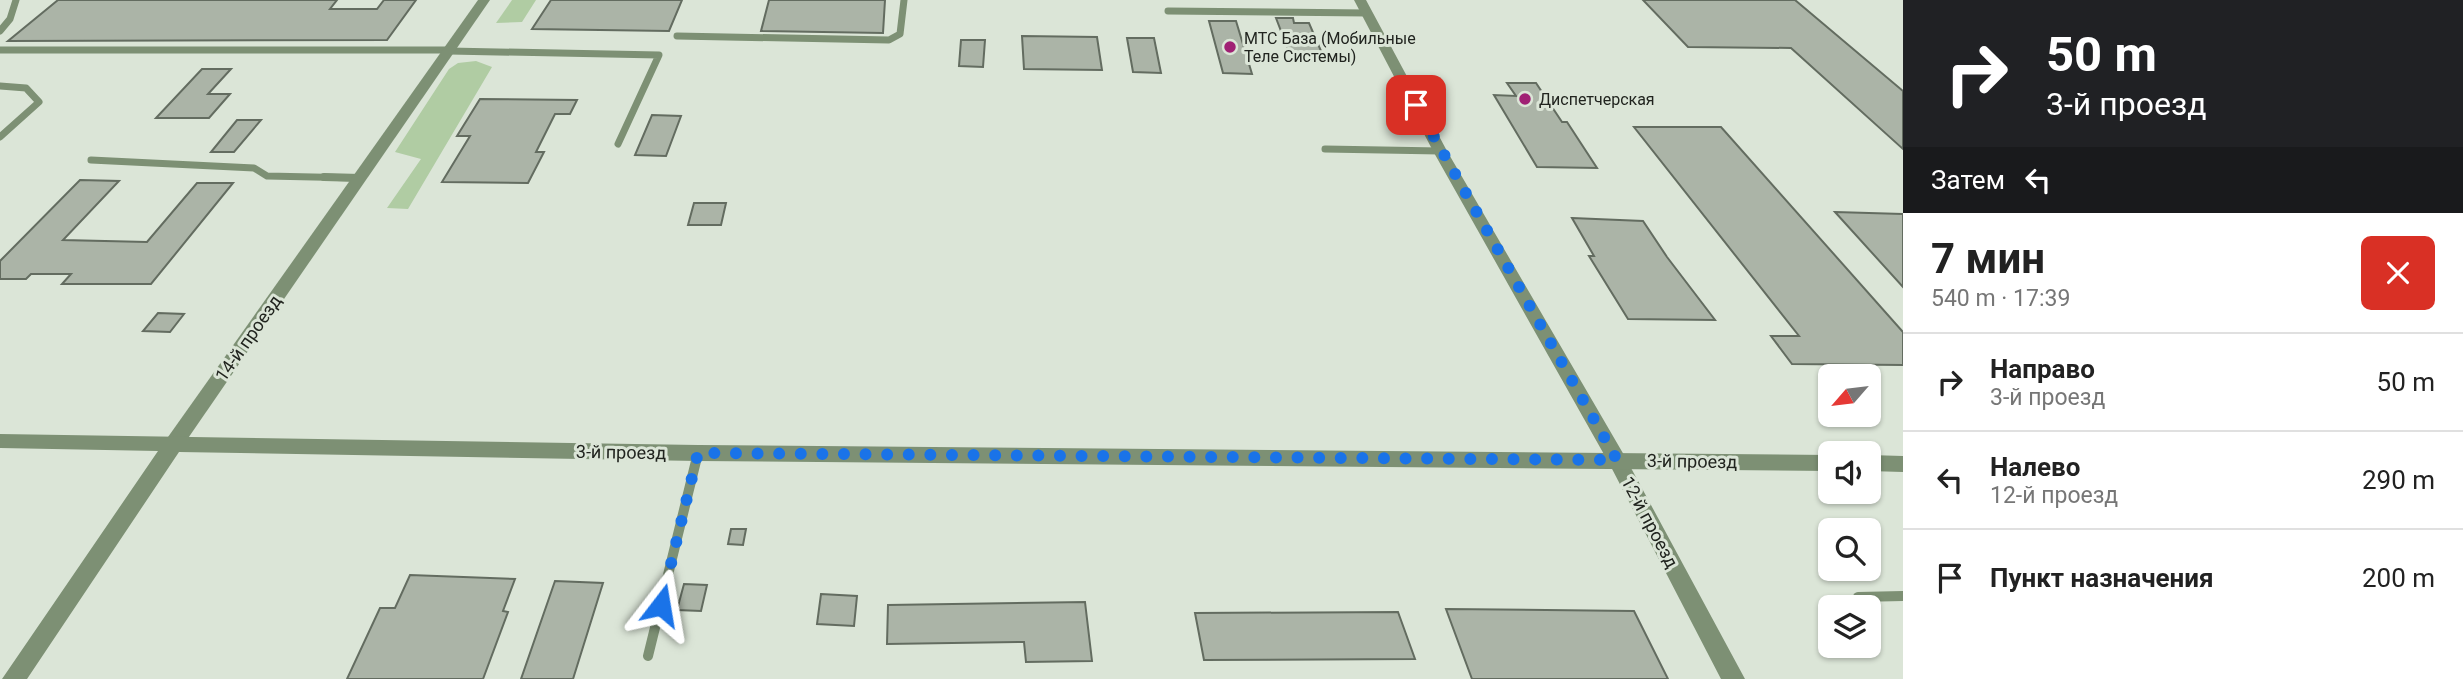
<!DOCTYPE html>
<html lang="ru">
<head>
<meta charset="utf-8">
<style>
	:root { --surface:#fff; --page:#f6f6f6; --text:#222; --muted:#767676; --line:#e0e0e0 }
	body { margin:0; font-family:Roboto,sans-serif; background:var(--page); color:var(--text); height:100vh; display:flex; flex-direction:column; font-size:26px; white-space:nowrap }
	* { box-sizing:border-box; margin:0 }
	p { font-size:23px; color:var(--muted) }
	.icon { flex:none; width:38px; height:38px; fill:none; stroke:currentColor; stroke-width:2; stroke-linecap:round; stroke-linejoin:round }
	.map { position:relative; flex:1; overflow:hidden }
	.sheet { display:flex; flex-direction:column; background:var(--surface); width:560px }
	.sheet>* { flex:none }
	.hud { background:#202124; color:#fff; overflow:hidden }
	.needle { width:46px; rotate:242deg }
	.tools { position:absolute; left:1818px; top:364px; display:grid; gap:14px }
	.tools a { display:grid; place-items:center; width:63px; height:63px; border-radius:10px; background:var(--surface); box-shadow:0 2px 5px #0004; font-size:35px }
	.pin { position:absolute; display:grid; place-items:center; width:60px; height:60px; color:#fff; margin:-30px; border-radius:14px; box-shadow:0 4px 10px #0006 }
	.me { position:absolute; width:77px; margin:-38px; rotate:14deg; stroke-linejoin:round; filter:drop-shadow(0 0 5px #0008) }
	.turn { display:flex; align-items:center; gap:24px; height:147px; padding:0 28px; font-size:32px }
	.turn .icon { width:91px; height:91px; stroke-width:2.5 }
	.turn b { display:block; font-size:49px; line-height:60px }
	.then { display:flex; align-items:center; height:66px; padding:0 28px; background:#0003; gap:14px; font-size:26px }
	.round { display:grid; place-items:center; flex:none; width:74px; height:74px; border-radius:10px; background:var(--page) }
	.head { display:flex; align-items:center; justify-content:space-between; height:119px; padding:0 28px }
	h1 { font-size:42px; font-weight:700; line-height:52px }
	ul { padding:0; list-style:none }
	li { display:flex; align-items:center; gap:21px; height:98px; padding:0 28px; border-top:2px solid var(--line) }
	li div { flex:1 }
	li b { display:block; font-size:26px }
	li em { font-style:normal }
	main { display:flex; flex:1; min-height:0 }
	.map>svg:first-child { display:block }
	.green { fill:#b0cca3 }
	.building { fill:#abb4a7; stroke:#636c60; stroke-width:2 }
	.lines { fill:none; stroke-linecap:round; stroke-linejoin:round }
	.service-far2 { stroke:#7d9074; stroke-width:7 }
	.service-far1 { stroke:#7d9074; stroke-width:8 }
	.service { stroke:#7d9074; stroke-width:10 }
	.minor { fill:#7d9074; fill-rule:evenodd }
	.tertiary { fill:#7d9074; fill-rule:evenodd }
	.route { stroke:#1a73e8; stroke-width:12; stroke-dasharray:0 21.6 }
	.poi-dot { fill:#a02174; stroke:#dbe5d7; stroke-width:2.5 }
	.labels { text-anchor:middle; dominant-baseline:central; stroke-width:6; stroke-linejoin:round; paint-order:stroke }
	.far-poi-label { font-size:16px; fill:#21241f; stroke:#dbe5d7; text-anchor:start }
	.street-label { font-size:18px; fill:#21241f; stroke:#dbe5d7 }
</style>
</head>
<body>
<main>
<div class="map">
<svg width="1903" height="679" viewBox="0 0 1903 679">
	<rect width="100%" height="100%" fill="#dbe5d7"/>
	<g class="green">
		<path d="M512,0H536L522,22L496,23Z"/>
		<path d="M476,61L492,67L408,209L387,208L421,159L395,152L449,69L458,63Z"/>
	</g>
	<g class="building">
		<path d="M58,0H337L330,9H377L384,0H416L387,40L8,41Z"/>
		<path d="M551,0H682L669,31L532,29Z"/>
		<path d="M769,0H885L883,33L761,31Z"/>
		<path d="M1643,0H1795L1903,91V149L1791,48L1688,47Z"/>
		<path d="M1276,18H1293L1294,23H1309L1324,58L1291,57Z"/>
		<path d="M1209,21H1236L1252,74L1223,73Z"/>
		<path d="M1022,36L1097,37L1102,70L1024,69Z"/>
		<path d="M1127,38H1154L1161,73L1133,72Z"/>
		<path d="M961,40H985L983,67L959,66Z"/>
		<path d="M202,69H231L208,94H230L209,118H156Z"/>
		<path d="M1507,83H1536L1562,122H1567L1597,168L1537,167L1494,95L1516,96Z"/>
		<path d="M480,99L577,100L570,114H555L536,152H544L528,183L442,182L470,136H457Z"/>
		<path d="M652,115L681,116L666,156L635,155Z"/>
		<path d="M237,120H261L234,152H211Z"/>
		<path d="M1634,127H1721L1903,332V365L1792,364L1771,336H1799Z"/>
		<path d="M80,180L119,181L63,240L147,242L197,183H233L151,284H62L71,274H31L26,279H0V261Z"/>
		<path d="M694,203H726L721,225H688Z"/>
		<path d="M1835,212L1903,214V287Z"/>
		<path d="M1572,218L1643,221L1667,257L1715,320L1628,319L1589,256H1594Z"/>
		<path d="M158,313L184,314L170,332L143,331Z"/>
		<path d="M731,529H746L743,545L728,544Z"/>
		<path d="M410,575L515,579L503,611L508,612L483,679H347L380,608H395Z"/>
		<path d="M555,581L603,583L573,679H521Z"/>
		<path d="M684,584L707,585L701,611L677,610Z"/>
		<path d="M821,594L857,596L854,626L817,624Z"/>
		<path d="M1085,602L1092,661L1026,662L1024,642L887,644L888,605Z"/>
		<path d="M1446,609L1634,611L1668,679H1472Z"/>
		<path d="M1398,612L1415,659L1204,660L1195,613Z"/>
	</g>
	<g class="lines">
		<g class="service-far2">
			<path d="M1168,11L1367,13"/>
			<path d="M0,31L10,19L16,0"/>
			<path d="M677,36L889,40L900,34L904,0"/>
			<path d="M0,50H450"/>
			<path d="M449,51L659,55L618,144"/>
			<path d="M0,86L26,88L39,102L0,137"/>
			<path d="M1325,149L1440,151"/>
			<path d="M91,160L254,168L267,176L360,178"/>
		</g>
		<path class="service-far1" d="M324,177L360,178"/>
		<g class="service">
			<path d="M1858,597L1903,596"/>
			<path d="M648,656L698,453"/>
		</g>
		<g class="minor">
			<path d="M478,0H490L182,447L175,449L168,447L165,442L168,437Z"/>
			<path d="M1354,0H1366L1447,151L1624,455L1745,679H1721L1610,465L1433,151Z"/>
		</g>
		<g class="tertiary">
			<path d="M0,434L698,445L1830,455V471L698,461L179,452L27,679H2L158,451L0,448Z"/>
			<path d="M1869,455L1903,456V472L1869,471Z"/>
		</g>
	</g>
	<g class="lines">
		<path class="route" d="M661,605L698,453L1617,460L1416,105"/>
	</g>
	<g class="poi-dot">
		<circle cx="1230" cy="47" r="7"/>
		<circle cx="1525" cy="99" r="7"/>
	</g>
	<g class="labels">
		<g class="far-poi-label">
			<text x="1244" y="38">МТС База (Мобильные<tspan x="1244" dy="18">Теле Системы)</tspan></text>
			<text x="1539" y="99">Диспетчерская</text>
		</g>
		<g class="street-label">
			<text transform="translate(248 338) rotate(-55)">14-й проезд</text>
			<text transform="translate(621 452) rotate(1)">3-й проезд</text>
			<text transform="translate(1692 461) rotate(1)">3-й проезд</text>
			<text transform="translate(1650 522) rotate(62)">12-й проезд</text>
		</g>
	</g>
</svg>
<div class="tools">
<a><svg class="needle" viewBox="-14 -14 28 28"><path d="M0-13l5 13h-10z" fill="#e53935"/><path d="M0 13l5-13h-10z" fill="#767676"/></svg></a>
<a><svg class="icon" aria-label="sound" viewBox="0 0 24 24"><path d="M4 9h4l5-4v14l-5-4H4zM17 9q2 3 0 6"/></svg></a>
<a><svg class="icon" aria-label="search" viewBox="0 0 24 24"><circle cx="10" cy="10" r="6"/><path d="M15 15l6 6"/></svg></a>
<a><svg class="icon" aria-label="layers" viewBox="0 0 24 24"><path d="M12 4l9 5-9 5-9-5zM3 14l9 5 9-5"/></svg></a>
</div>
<div class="pin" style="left:1416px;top:105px;background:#d93025"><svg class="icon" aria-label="arrive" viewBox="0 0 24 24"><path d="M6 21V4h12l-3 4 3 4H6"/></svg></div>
<svg class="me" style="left:661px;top:605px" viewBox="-20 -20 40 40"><path d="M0-17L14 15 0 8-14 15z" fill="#1a73e8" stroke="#fff" stroke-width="4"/></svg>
</div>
<section class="sheet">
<div class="hud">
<div class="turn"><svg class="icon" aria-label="right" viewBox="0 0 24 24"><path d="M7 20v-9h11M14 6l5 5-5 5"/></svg><div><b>50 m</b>3-й проезд</div></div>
<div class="then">Затем<svg class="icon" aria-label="left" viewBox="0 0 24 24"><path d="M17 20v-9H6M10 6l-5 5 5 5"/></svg></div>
</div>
<div class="head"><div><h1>7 мин</h1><p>540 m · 17:39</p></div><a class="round" style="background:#d93025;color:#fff"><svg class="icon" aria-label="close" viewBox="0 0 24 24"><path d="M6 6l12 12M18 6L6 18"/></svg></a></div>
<ul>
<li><svg class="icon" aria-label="right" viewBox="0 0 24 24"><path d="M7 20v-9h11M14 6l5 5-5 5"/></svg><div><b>Направо</b><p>3-й проезд</p></div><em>50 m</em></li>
<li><svg class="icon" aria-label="left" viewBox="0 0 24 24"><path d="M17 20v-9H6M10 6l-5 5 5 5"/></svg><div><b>Налево</b><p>12-й проезд</p></div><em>290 m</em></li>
<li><svg class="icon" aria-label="arrive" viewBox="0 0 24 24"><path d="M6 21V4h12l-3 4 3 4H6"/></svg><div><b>Пункт назначения</b></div><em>200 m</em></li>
</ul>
</section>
</main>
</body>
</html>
